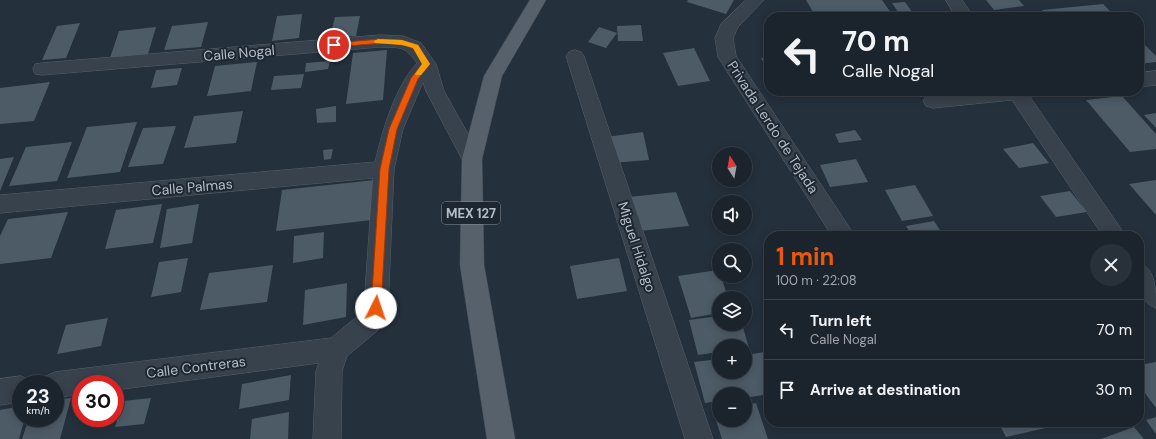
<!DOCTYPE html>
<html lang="en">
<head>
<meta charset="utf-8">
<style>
	:root { --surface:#1b242d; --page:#283039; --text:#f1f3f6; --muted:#a0a4aa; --line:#394149; --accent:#ea580c }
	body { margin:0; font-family:"DM Sans",sans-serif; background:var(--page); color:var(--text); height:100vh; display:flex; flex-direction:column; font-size:15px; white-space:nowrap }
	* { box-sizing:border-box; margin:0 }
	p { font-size:13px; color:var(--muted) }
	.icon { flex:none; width:22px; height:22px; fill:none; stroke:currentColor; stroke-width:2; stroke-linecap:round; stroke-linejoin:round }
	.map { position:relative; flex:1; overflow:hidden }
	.sheet { position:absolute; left:764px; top:231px; width:380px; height:196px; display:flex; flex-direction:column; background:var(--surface); border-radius:16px; box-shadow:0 2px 10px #0003,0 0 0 1px var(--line) }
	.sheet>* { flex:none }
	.top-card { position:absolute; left:764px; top:12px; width:380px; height:84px; border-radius:16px; box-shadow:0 2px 10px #0003,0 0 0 1px var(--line); background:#1b242d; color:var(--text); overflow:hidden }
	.needle { width:26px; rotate:349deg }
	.tools { position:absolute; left:712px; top:147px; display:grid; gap:8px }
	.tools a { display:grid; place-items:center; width:40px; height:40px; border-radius:50%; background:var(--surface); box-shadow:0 2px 10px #0003,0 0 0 1px var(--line); font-size:20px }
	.speed { position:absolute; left:12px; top:375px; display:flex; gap:8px; font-size:20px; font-weight:700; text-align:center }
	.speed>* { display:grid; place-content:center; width:52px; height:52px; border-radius:50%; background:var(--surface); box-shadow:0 2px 10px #0003,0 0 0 1px var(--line); line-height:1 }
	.speed small { font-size:10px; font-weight:400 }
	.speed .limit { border:6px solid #d22; background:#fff; color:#111 }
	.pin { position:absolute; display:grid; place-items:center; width:34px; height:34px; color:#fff; margin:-17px; border:2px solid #fff; border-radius:50%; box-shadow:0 1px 4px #0007 }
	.me { position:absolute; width:44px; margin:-22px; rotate:4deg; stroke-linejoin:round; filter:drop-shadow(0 0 3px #0008) }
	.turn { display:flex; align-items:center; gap:14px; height:84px; padding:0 12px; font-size:18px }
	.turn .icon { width:52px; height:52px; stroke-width:2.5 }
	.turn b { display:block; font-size:28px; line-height:34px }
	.round { display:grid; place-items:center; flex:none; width:42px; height:42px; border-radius:21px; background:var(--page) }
	.head { display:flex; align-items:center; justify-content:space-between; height:68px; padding:0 12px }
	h1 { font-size:24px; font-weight:700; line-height:30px; color:var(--accent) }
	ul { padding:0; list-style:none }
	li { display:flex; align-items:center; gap:12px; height:60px; padding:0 12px; border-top:1px solid var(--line) }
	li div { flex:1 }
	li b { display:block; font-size:15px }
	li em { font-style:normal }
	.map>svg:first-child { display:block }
	.building { fill:#4d5b67 }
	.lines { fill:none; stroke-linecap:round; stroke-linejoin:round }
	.street-casing { stroke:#56606a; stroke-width:1 }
	.primary-casing { stroke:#414b55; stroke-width:1 }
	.street { fill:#38424c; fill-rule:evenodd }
	.primary { fill:#56616c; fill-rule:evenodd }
	.route { fill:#ea580c; stroke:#983908 }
	.slow { fill:#f59e0b }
	.labels { text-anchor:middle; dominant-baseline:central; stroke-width:4; stroke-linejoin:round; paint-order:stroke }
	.shield { fill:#1d2731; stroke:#87909a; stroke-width:1 }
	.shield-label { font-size:13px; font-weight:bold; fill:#b4bdc7 }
	.street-label { font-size:14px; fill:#b4bdc7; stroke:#1d2731 }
</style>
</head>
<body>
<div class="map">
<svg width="1156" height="439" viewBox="0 0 1156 439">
	<rect width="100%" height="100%" fill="#24303c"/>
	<g class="building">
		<path d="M688,0H734L726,14L687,2Z"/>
		<path d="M806,0H882L891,13L853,17H816Z"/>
		<path d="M986,0H1019L1024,6L994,10Z"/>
		<path d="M905,2L915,16L901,17L892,3Z"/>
		<path d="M1103,4L1116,17H1049L1042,10Z"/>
		<path d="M1041,11L1046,17H1007L1004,13Z"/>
		<path d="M302,14L299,38L272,41L277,16Z"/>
		<path d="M360,16L356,36L330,37L335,17Z"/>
		<path d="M208,22L201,47L164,50L172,26Z"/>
		<path d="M80,23L66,58L42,60L57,26Z"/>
		<path d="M641,25L643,41H618L617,26Z"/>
		<path d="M156,27L148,54L110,58L119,31Z"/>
		<path d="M599,27L617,33L606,48L588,42Z"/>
		<path d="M1139,39L1156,56V62L1139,64Z"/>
		<path d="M694,48L710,81L678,86L663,53Z"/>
		<path d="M387,50L383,100L346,104L353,53Z"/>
		<path d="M769,57V72L761,58Z"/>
		<path d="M330,61L328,69L305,72L306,63Z"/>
		<path d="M257,62L251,91L207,96L215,66Z"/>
		<path d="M182,68L177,85L151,88L156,70Z"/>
		<path d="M304,74L301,88L271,90L274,76Z"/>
		<path d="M50,82L34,121L0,124V88Z"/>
		<path d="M1122,96L1156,134V149L1130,152L1086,100Z"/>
		<path d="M336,106V122L317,123L316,109Z"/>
		<path d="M243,111L236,143L184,148L194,116Z"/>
		<path d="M1156,113V128L1144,115Z"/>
		<path d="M137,122L120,172L67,178L87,127Z"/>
		<path d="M176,126L163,164L128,167L143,128Z"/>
		<path d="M855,130L862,140L839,143L835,134Z"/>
		<path d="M643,132L649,160L612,163L606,137Z"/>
		<path d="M72,142L57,181L9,186L26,147Z"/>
		<path d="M1033,143L1049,163L1019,168L1003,149Z"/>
		<path d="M333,149L331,159L324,160L323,150Z"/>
		<path d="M14,157L0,191V159Z"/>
		<path d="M856,159L868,182L830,187L820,165Z"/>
		<path d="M375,180L372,220L276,231L282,190Z"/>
		<path d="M1156,180V215L1129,184Z"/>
		<path d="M915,185L933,216L902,221L885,190Z"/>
		<path d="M1070,191L1087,212L1056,217L1040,196Z"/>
		<path d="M676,192L689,226L639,231L629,197Z"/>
		<path d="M162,204L153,243L105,249L116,210Z"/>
		<path d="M199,204L192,243L160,248L167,209Z"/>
		<path d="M68,212L51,258L0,264V236L8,219Z"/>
		<path d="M934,221L944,236H912L906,226Z"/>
		<path d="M324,232L323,258L293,263L294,236Z"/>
		<path d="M188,258L181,292L151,297L159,262Z"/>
		<path d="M619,258L627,291L577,299L570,266Z"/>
		<path d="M273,265L267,302L200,310L209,273Z"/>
		<path d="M718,270L719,276H721L728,298H719V313L691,318L678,276Z"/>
		<path d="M347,283L346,317L303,325L305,290Z"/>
		<path d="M719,316V324H742L749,348L745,349V346H719V352L698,355L689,320Z"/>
		<path d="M108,318L101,346L57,354L66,325Z"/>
		<path d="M765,352L769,364V394L745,398V394H719V401L705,403L694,362L719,359V372H745V355Z"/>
		<path d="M1156,362V408L1139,385V365Z"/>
		<path d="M291,375L289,400L239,409L242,384Z"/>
		<path d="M71,398L60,439H22L29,418H55V400Z"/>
		<path d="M151,398L144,424L115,427L123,401Z"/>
		<path d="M756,403L768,439H722L713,411L719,410V420H745V405Z"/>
		<path d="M21,406V418H25L19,439H0V410Z"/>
		<path d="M289,412L288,439H250L252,419Z"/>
		<path d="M1156,417V434L1146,420Z"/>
		<path d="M998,422H1052L1054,426L1006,437Z"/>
		<path d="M1134,427L1144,439H1101Z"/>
	</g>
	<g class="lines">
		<g class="street-casing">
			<g id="street">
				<path d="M746,0H764L738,27L733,38L736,56L855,236H832L718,57L715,38L721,24Z"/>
				<path d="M946,0H962L974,17H956Z"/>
				<path d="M380,35L403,36L421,43L436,64L444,91L482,159L479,165L472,167L465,165L426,91L423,82L403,129L394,169L388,308L377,331L347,356L342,371L341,439H313L316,371L319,363L115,390V384H81V394L55,398V384H42L46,376L55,372L331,338L359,315L364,306L373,178L0,213V195L375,162C383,129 394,89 417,63C404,45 401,48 380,47L42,75L35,74L33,69L35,64L42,63Z"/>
				<path d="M575,50L581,52L584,56L713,439H685L566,56L569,52Z"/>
				<path d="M1156,71V85L1139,87V73Z"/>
				<path d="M963,91H1038L1036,96L1030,97L1126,236H1103L1012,100L933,108L926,106L923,101L926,96Z"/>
				<path d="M1139,262C1156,270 1156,289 1156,308C1135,300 1139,281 1139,262Z"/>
				<path d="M21,376L30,380L32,384H21V402L0,405V379Z"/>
			</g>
		</g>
		<g class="primary-casing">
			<path id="primary" d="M530,0H546L502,76L482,159L484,265L515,439H487L460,265L462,159L484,76Z"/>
		</g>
		<use href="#street" class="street"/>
		<use href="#primary" class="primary"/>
	</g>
	<path class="route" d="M380,39L402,40L418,45L430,64L418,79L397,129L389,169L381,308L380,312L376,313L373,312L371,308L380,169L389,129L411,78L422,64C420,59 416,51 412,48C397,39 351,46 334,48L330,45L334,43Z"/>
	<path class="slow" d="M378,39L402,40L418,45L430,64L421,75H416L415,74L422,64L413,48L402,45L375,43L374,41Z"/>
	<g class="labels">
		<rect class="shield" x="442" y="202" width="58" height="22" rx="3"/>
		<g class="shield-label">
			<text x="471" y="213">MEX 127</text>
		</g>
		<g class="street-label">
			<text transform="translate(239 53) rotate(-5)">Calle Nogal</text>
			<text transform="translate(773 127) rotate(57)">Privada Lerdo de Tejada</text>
			<text transform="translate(192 187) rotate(-5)">Calle Palmas</text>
			<text transform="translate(637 247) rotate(72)">Miguel Hidalgo</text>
			<text transform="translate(196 367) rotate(-7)">Calle Contreras</text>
		</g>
	</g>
</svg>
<div class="tools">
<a><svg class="needle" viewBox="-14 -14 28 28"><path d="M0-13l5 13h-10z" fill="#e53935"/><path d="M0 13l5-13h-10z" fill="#a0a4aa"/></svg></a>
<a><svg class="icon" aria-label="sound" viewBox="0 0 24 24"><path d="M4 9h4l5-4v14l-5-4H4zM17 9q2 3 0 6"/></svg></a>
<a><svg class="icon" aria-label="search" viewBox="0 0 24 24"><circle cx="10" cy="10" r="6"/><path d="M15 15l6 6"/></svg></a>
<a><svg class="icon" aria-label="layers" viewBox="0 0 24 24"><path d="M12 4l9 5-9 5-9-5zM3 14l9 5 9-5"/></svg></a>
<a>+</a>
<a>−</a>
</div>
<div class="speed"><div>23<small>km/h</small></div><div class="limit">30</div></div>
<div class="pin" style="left:334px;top:45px;background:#d93025"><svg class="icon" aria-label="arrive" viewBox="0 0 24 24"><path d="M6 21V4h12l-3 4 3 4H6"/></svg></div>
<svg class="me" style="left:376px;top:308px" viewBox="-20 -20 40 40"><circle r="19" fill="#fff"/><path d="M0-13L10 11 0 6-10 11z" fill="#ea580c"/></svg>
<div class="top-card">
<div class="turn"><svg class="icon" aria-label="left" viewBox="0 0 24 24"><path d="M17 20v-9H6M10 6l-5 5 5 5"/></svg><div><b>70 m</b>Calle Nogal</div></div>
</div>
<section class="sheet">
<div class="head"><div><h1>1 min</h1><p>100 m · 22:08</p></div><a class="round"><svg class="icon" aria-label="close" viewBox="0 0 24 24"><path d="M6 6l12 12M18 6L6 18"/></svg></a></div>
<ul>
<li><svg class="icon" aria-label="left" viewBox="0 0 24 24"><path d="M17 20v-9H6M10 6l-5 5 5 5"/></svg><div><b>Turn left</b><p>Calle Nogal</p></div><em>70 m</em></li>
<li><svg class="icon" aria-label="arrive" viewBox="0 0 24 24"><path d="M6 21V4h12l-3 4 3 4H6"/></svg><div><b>Arrive at destination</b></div><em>30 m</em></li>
</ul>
</section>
</div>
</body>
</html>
